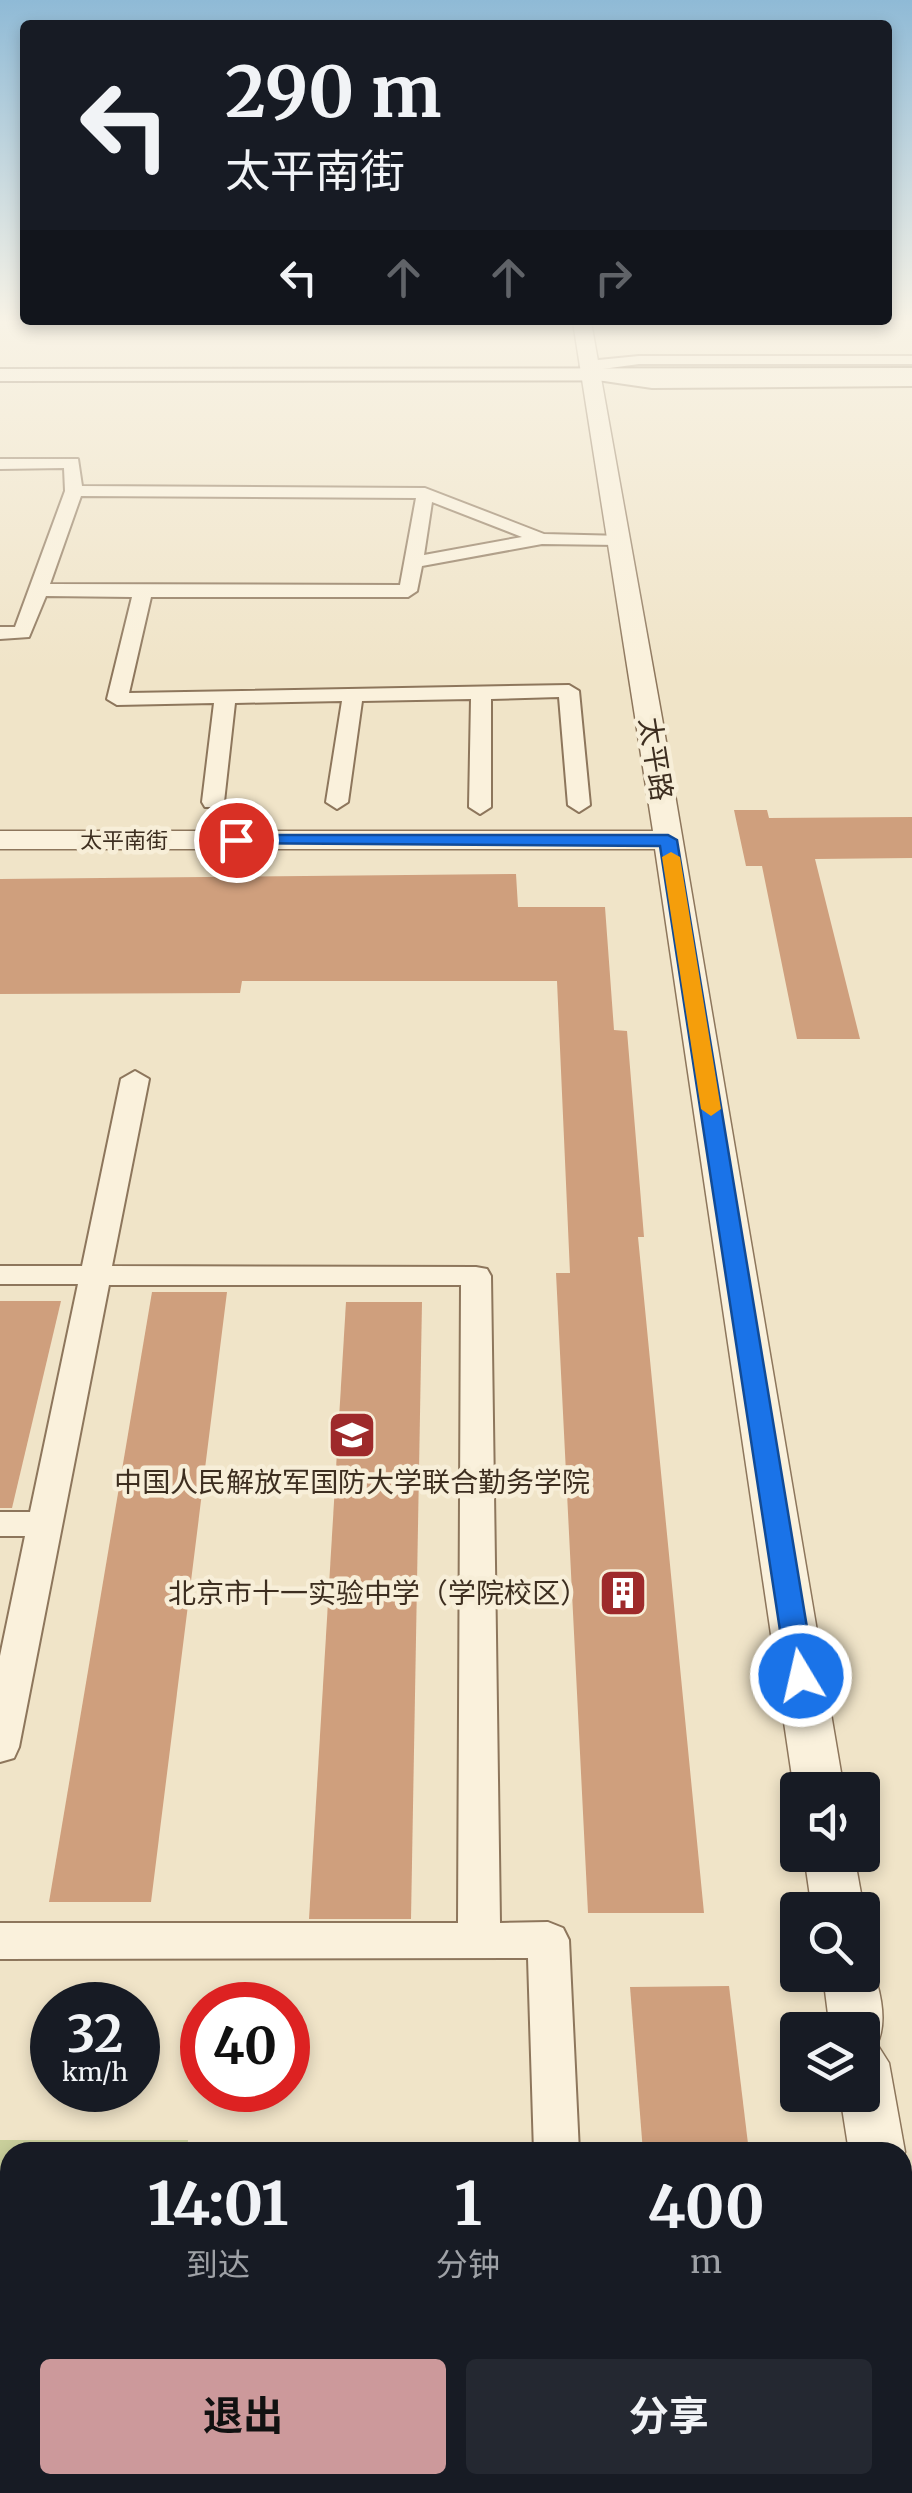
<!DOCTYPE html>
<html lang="zh">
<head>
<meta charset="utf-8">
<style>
	:root { --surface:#171b24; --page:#242831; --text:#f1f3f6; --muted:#9ea1a6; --accent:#cc999b }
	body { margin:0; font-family:Merriweather,"Noto Sans SC",serif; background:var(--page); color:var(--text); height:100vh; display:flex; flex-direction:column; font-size:38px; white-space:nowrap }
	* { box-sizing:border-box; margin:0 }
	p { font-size:32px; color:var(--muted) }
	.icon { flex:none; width:55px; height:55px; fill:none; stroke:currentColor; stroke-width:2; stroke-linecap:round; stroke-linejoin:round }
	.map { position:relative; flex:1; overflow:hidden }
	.details { position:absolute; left:0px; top:2142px; width:912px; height:352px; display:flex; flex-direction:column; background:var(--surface); border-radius:30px 30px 0 0; box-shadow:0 5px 15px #0003 }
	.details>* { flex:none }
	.top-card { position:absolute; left:20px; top:20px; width:872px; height:305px; border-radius:10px; box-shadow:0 5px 15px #0003; background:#171b24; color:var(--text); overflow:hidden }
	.controls { position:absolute; left:780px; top:1772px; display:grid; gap:20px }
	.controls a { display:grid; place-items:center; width:100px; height:100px; border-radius:10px; background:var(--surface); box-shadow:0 5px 15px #0003; font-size:50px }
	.speed { position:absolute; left:30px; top:1982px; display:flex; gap:20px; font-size:50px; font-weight:700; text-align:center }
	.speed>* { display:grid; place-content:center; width:130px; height:130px; border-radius:50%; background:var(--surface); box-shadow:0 5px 15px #0003; line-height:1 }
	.speed small { font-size:25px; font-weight:400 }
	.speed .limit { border:15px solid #d22; background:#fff; color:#111 }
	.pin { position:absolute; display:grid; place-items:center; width:85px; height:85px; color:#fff; margin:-42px; border:5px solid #fff; border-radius:50%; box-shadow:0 2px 10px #0007 }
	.me { position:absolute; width:110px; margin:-55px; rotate:351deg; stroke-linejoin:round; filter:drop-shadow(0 0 8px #0008) }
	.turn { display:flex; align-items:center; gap:35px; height:210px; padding:0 40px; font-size:45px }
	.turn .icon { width:130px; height:130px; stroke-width:2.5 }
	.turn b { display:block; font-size:70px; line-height:85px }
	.lanes { display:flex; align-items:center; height:95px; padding:0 40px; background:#0003; justify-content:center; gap:50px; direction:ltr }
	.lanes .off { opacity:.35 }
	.eta { display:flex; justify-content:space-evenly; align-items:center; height:170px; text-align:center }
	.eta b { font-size:60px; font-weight:700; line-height:70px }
	.button { display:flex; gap:20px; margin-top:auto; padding:20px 40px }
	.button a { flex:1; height:115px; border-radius:10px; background:var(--accent); color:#111; font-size:40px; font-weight:700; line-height:115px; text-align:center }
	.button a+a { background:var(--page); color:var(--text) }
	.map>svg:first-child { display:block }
	.green { fill:#c9cf9b }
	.building { fill:#cf9f7d }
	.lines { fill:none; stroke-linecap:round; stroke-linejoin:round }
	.minor-casing { stroke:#8d765c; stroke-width:4 }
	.tertiary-casing { stroke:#8d765c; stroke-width:3 }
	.secondary-casing { stroke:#6f573f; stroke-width:4 }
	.minor { fill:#faf1dc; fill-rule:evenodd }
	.tertiary { fill:#faf1dc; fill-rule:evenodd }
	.secondary { fill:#faf1dc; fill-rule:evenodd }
	.route { fill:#1a73e8; stroke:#114b97; stroke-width:2.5 }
	.slow { fill:#f59e0b }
	.labels { text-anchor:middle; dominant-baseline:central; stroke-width:9; stroke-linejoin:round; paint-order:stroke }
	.far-street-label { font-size:22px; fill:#3d2e20; stroke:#f7eed8 }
	.street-label { font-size:28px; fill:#3d2e20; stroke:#f7eed8 }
	.poi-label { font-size:28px; fill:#3d2e20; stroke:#f7eed8 }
</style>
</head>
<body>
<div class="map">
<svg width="912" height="2493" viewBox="0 0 912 2493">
	<rect width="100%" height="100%" fill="#f0e4c8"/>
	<path class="green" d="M0,2140H188L187,2152H10V2485H153L152,2493H0Z"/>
	<g class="building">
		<path d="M734,810H767L769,818L912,817V858L815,859L860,1039H797L762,866H746Z"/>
		<path d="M516,874L518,907H605L614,1030L627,1031L644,1237H638L704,1913H588L556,1273H570L557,981H242L240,993L0,994V879Z"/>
		<path d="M152,1292H227L151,1902H49Z"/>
		<path d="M0,1301H61L12,1508H0Z"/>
		<path d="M346,1302H422L411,1919H309Z"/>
		<path d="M729,1986L749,2152H643L630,1987Z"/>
	</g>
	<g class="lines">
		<g class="minor-casing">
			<g id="minor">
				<path d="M639,356H912V364H639L588,371L580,366L588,361Z"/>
				<path d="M602,372L652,378L912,376V386L652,388L597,380L594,377Z"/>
				<path d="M0,459H78L82,486L425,488L544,534L624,536L627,540L618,545L542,544L422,566L417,591L408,597H151L129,693L569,685L579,691L590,805L579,812L568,805L559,697L491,699V807L480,814L469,807L471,699L362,701L348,802L337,809L326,802L342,701L235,703L224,802L221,807H205L202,802L214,703L117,705L107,699L132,597L46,596L29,637L0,639V627H15L65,491L64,468L0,469ZM81,496L416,498L400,585L50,584ZM432,502L522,537L424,555Z"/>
				<path d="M135,1071L149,1079L112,1266L476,1267L487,1269L491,1276L500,1923L548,1922L563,1928L569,1940L579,2152H534L528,1958L0,1959V1923H458L461,1285H109L19,1747L14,1758L0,1762V1656L25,1536H0V1512H30L78,1284H0V1266H82L121,1079Z"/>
				<rect x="544" y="2485" width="52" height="8"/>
			</g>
		</g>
		<g class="tertiary-casing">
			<g id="tertiary">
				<path d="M573,322H591L662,718L844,1790H798V1796L794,1790L655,849H0V831H653Z"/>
				<path d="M804,1855H854L864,1910L862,1913L812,1910Z"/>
				<path d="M862,1957L868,1959C879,1983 889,2020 877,2044L889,2063L905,2152L902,2158V2152H849L840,2095H862V2030H830L823,1975H862Z"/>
				<path d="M902,2286L912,2290V2401L902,2397Z"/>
			</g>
		</g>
		<g class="secondary-casing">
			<path id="secondary" d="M912,368V380L0,381V369Z"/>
		</g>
		<use href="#minor" class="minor"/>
		<use href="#tertiary" class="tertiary"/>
		<use href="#secondary" class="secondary"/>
	</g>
	<linearGradient id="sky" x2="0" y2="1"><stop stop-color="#8fbad6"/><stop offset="0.48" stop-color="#f8f3e6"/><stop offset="1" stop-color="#f8f3e6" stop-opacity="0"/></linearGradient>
	<rect width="912" height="671" fill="url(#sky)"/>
	<path class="route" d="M236,835H668L677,840L815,1676L811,1683L801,1687L791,1683L787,1676L660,846L230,843V836Z"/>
	<path class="slow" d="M671,852L680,857L721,1109L711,1116L701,1109L662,857Z"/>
	<defs>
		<g id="university-square" transform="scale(2.5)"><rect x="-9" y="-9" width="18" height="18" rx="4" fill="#9e2a2b" stroke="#f7eed8"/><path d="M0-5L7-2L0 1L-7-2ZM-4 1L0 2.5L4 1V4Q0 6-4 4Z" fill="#fff"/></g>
		<g id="building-square" transform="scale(2.5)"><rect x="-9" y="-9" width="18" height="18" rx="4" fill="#9e2a2b" stroke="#f7eed8"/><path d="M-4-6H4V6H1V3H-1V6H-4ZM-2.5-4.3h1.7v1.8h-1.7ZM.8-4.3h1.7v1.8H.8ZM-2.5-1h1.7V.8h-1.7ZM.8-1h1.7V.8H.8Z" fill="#fff"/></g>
	</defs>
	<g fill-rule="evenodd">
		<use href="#university-square" x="352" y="1435"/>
		<use href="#building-square" x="623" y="1593"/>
	</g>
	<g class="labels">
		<g class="far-street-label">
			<text x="124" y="840">太平南街</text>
		</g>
		<g class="street-label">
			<text transform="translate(656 759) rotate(81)">太平路</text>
		</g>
		<g class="poi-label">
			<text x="352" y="1482">中国人民解放军国防大学联合勤务学院</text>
			<text x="588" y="1593" text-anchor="end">北京市十一实验中学（学院校区）</text>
		</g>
	</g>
</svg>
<div class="controls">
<a><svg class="icon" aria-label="sound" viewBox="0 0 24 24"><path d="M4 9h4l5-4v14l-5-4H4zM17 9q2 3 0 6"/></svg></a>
<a><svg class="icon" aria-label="search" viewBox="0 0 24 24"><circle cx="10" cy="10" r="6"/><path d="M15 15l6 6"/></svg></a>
<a><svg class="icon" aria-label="layers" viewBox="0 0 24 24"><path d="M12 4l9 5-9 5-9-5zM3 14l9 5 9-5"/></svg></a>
</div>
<div class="speed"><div>32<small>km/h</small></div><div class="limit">40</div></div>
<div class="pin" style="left:236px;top:840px;background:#d93025"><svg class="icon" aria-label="arrive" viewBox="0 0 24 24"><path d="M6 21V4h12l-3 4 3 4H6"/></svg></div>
<svg class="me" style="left:801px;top:1676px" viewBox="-20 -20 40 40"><circle r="17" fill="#1a73e8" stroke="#fff" stroke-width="3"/><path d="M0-11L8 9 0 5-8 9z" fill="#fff"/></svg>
<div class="top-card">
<div class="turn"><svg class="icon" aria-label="left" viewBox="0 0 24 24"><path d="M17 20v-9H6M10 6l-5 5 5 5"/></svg><div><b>290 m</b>太平南街</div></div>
<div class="lanes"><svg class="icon" aria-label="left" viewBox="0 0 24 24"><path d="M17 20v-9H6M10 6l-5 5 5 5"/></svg><svg class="icon off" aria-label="ahead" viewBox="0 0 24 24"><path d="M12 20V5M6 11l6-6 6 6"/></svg><svg class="icon off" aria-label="ahead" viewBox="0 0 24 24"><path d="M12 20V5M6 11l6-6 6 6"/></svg><svg class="icon off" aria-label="right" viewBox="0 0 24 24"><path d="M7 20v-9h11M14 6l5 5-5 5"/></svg></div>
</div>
<section class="details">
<div class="eta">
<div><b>14:01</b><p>到达</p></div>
<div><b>1</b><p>分钟</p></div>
<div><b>400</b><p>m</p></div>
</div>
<div class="button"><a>退出</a><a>分享</a></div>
</section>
</div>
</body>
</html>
